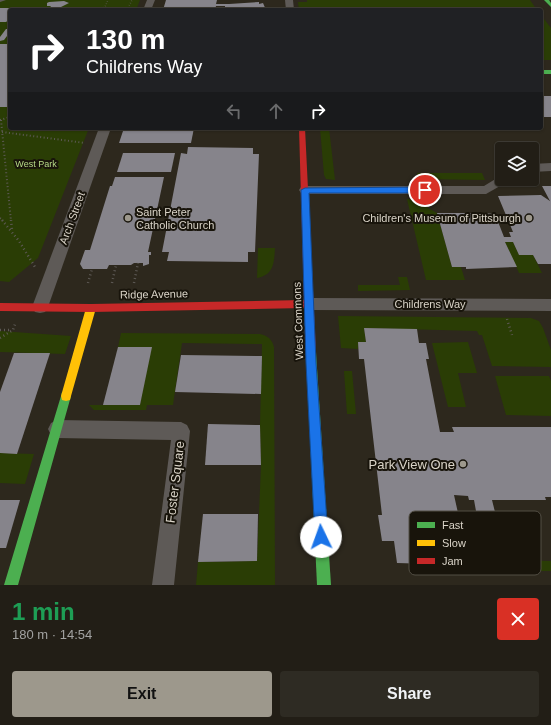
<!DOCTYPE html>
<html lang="en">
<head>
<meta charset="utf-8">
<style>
	:root { --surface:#221e16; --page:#2e2b23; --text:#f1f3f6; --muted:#a2a2a1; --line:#3f3c35; --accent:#9d988c }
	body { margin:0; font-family:Helvetica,sans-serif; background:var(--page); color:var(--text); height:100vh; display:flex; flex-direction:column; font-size:15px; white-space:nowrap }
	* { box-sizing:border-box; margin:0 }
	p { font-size:13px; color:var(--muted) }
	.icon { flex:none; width:22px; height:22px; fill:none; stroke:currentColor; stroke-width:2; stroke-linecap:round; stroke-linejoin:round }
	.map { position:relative; height:585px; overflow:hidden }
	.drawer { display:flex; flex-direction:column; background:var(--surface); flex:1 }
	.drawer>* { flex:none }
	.hud { position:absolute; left:8px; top:8px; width:535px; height:122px; border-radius:4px; box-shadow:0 1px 3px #0004,0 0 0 1px var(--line); background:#202124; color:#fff; overflow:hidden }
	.buttons { position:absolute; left:495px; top:142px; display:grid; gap:8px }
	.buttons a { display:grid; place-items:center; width:44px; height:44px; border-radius:4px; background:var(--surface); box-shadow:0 1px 3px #0004,0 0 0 1px var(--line); font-size:20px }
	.pin { position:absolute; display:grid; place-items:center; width:34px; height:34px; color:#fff; margin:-17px; border:2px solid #fff; border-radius:50%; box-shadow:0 1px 4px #0007 }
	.me { position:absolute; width:44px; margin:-22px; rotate:357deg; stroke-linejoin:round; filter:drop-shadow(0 0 3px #0008) }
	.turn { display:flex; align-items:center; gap:14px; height:84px; padding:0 12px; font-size:18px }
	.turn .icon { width:52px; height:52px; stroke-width:2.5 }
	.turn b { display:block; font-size:28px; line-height:34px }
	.lanes { display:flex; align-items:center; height:38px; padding:0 12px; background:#0003; justify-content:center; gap:20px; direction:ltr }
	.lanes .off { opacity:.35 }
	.round { display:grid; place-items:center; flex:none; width:42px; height:42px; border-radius:4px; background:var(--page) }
	.head { display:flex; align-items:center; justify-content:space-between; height:68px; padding:0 12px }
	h1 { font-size:24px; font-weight:600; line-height:30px; color:#1e9e55 }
	.button { display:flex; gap:8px; margin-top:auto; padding:8px 12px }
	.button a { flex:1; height:46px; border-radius:4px; background:var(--accent); color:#111; font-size:16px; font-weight:600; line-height:46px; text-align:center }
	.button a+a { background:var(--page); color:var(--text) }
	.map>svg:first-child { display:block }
	.green { fill:#2a3d05 }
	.building { fill:#86848b }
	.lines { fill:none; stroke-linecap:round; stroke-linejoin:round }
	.path-far2 { stroke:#5e5a56; stroke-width:1.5; stroke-dasharray:0.5 2; stroke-linecap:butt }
	.path-far1 { stroke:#5e5a56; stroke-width:2; stroke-dasharray:1 2.5; stroke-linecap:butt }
	.path { stroke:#5e5a56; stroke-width:2.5; stroke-dasharray:1 3; stroke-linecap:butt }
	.lane { fill:#5e5a57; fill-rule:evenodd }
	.street { fill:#5e5a57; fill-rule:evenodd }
	.fast { fill:#4caf50; fill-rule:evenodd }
	.slow { fill:#ffc107; fill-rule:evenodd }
	.jam { fill:#c62828; fill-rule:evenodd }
	.route { fill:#1a73e8; stroke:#114b97 }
	.poi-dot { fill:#9d988c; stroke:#18140b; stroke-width:1.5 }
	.labels { text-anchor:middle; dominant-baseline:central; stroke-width:4; stroke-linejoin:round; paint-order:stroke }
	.far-park-label { font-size:9px; fill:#b6db87; stroke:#18140b }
	.poi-label { font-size:11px; fill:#dad4c8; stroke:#18140b; text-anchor:start }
	.street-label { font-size:11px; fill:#dad4c8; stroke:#18140b }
	.near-poi-label { font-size:13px; fill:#dad4c8; stroke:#18140b; text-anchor:end }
	.near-street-label { font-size:13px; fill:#dad4c8; stroke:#18140b }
	.key { fill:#18140b; stroke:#524e44; stroke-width:1 }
	.key-label { font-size:11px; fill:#dad4c8 }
</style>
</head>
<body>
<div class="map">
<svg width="551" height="585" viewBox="0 0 551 585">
	<rect width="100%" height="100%" fill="#2d281d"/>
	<g class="green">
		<path d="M0,0H140L136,10H10V128H89L38,258L9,282L0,281Z"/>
		<path d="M307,0H530L537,10H299L298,2H307Z"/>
		<path d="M541,15L551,28V60H541Z"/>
		<path d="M320,128H329L335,180L326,179L324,175Z"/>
		<path d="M417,173H482L485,180L419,179Z"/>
		<path d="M407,199L425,200L428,208L437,213L452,267H461L465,280H426Z"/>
		<path d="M505,242H513L519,255H533L542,273H519Z"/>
		<path d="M258,248H275C274,263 274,275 257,278Z"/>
		<path d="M398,277H407L410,290L358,291V285H400Z"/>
		<path d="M338,316L531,318L539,321L543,328L551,350V367L492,366L482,335H479L477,331L364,328L366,342L358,343V349L341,348Z"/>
		<path d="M0,331L71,336L65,354L0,352Z"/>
		<path d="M121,333L260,334C268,336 272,339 274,347L275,585H196L198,562L257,561L261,465L260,425L262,344L182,343L173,405H147L146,410H94L89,405H140L151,347H118Z"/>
		<path d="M468,342L477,373H458L466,407H448L432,343Z"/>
		<path d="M344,371H352L356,414H347Z"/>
		<path d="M495,376H549L551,381V416L506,415Z"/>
		<path d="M0,453L34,454L25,484L0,483Z"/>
		<path d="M496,560L551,561V571H498Z"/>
	</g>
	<g class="building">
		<path d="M166,0H217L216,4H229L259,2V4L263,3L266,10H225V6H216L215,10H163Z"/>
		<path d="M64,1L69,3L61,7L59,9L61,10H48L51,6H47V3L49,2Z"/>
		<path d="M0,8H20L18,10H10V19L6,22H0Z"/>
		<path d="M6,29H10V32L4,40L0,41V37Z"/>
		<rect x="0" y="44" width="10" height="63"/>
		<rect x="541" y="96" width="10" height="21"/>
		<path d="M124,128H194L191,143H119Z"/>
		<path d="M188,147L253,148V154H259L255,252H248V262L167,261L169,252H162L181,153L187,154Z"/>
		<path d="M123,153H175L171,172H117Z"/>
		<path d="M115,177H164L148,252H151V255H149V264L143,266V263H134L131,265H109L107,269H83L80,264L85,250H90L110,186H112Z"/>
		<path d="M542,186H551V264H538L533,255H519L513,242H505L517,267L466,269V267H452L437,213H481L495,214L504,237H511L509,232H513L498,196L541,195L550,201Z"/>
		<path d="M364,328L417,329L419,343H426L429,359H426L440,432H454L452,427H551V497H545L546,500H492L495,512L476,511L474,500H469L468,496L454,495L458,513H463L469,541H461L465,565L397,563L394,541H382L378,515H382L364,359H359L358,342H366Z"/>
		<path d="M118,347H152L140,405H103Z"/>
		<path d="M14,353H50L17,454L0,453V392Z"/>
		<path d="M181,355L262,356L261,394L175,392Z"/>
		<path d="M208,424L260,425L261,465H205Z"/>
		<path d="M0,500H20L6,548H0Z"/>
		<path d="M203,514H258L257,561L198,562Z"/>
	</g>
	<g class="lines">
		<g class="path-far2">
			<path d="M99,10L105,7L108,0"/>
			<path d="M127,10L132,0"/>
		</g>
		<g class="path-far1">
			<path d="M0,120L10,117"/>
			<path d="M1,120L11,221"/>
			<path d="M2,132L85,143"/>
			<path d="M0,218L3,221"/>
		</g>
		<g class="path">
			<path d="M2,220L19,241L35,267"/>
			<path d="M11,220L12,230"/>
			<path d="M88,283L92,269"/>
			<path d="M112,283L116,265"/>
			<path d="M134,283L138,263"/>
			<path d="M507,319L512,335"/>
			<path d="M0,330H11"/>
			<path d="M0,338L13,330L15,324"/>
		</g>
		<path class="lane" d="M0,0H6L0,2Z"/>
		<g class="street">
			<path d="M147,0H155L151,10H143Z"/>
			<path d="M285,0H293L294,10H286Z"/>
			<path d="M99,128H111L48,307L45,312L40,313L35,312L32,307Z"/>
			<path d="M551,163V171L532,172V164Z"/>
			<path d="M502,175V179H509L507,182L486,194H305L301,193L299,190L301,187L305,186H484Z"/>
			<path d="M309,298L551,299V311L309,310L304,309L301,304L304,299Z"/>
			<path d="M57,420L181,422L187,425L190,431L174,585H152L171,440L57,438L51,435L48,429L51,423Z"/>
		</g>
		<g class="fast">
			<path d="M544,0H549L551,3V7Z"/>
			<rect x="541" y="70" width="10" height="4"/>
			<path d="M311,348L314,349L316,352L331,585H317L306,352L308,349Z"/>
			<path d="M66,391L70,392L71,396L18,585H4L61,396L62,392Z"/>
		</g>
		<path class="slow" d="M91,304L94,305L96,308L71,396L70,400L66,401L62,400L61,396L86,308L88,305Z"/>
		<path class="jam" d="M299,128H305L316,352L314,355L311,356L308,355L306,352L305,308L91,312L0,311V303L91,304L304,300Z"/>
	</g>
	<path class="route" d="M425,187L429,190L425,193H309L316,363L328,537L326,542L321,544L317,542L315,537L306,363L301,190L305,188Z"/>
	<g class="poi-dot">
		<circle cx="128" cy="218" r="4"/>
		<circle cx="529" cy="218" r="4"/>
		<circle cx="463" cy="464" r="4"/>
	</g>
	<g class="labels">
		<g class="far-park-label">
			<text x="36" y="164">West Park</text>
		</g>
		<g class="poi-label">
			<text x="136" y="212">Saint Peter<tspan x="136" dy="13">Catholic Church</tspan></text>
			<text x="521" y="218" text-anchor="end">Children's Museum of Pittsburgh</text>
		</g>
		<g class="street-label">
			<text transform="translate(72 218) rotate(-70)">Arch Street</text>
			<text transform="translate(154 294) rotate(-1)">Ridge Avenue</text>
			<text x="430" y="304">Childrens Way</text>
			<text transform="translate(298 321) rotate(-92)">West Commons</text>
		</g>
		<g class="near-poi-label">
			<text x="455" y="464">Park View One</text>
		</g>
		<g class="near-street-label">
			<text transform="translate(175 482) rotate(-83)">Foster Square</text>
		</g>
	</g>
	<rect x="409" y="511" width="132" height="64" rx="6" class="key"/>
	<rect x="417" y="522" width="18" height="6" fill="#4caf50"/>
	<rect x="417" y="540" width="18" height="6" fill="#ffc107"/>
	<rect x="417" y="558" width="18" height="6" fill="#c62828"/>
	<g class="key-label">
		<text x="442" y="529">Fast</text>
		<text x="442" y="547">Slow</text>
		<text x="442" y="565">Jam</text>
	</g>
</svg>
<div class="buttons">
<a><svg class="icon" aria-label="layers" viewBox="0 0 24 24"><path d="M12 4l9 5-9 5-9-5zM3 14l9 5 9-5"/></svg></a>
</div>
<div class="pin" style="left:425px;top:190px;background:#d93025"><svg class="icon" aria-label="arrive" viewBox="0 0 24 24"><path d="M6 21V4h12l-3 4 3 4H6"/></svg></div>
<svg class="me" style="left:321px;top:537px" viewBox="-20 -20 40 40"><circle r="19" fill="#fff"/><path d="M0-13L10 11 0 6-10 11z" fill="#1a73e8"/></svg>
<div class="hud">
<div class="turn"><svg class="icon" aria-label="right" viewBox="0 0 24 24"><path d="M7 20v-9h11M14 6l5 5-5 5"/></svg><div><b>130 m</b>Childrens Way</div></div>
<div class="lanes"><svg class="icon off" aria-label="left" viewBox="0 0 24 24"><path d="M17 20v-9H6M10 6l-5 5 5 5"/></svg><svg class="icon off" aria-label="ahead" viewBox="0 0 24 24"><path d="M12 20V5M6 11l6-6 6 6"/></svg><svg class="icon" aria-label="right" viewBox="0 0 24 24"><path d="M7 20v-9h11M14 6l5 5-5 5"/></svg></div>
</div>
</div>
<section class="drawer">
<div class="head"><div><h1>1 min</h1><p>180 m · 14:54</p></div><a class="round" style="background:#d93025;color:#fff"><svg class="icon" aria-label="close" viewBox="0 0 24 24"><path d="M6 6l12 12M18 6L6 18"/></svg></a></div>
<div class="button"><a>Exit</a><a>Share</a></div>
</section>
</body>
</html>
